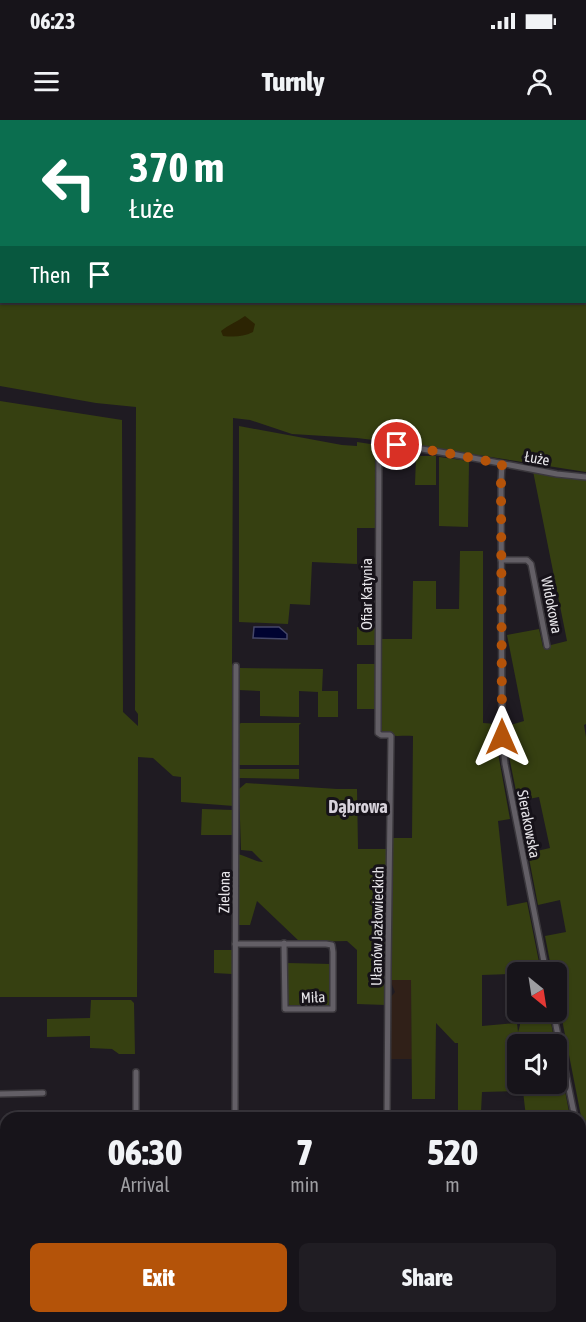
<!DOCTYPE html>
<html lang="en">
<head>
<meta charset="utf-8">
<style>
	:root { --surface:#17141a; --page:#201d23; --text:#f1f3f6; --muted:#9e9ea2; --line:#363339; --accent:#b45309 }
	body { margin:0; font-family:"Asap Condensed",sans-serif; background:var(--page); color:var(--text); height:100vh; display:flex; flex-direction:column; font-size:22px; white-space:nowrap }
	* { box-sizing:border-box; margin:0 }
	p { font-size:20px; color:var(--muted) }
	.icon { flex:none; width:33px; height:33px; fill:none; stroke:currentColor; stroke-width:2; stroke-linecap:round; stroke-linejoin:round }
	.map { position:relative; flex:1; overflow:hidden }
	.sheet { position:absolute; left:0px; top:992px; width:586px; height:212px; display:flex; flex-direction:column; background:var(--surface); border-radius:18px 18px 0 0; box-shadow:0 2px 4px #0004,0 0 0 2px var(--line) }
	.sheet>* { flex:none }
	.top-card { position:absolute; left:0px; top:0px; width:586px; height:183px; box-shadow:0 2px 4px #0004,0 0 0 2px var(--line); background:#0b6e4f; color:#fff; overflow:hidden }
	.needle { width:39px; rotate:150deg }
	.fabs { position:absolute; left:507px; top:842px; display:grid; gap:12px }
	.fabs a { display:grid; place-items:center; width:60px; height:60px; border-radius:9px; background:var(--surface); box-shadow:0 2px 4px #0004,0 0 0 2px var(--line); font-size:30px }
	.pin { position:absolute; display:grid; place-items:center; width:51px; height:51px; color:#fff; margin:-26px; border:3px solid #fff; border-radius:50%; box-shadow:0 2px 6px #0007 }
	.me { position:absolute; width:66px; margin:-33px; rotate:0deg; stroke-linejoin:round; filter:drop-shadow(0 0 4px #0008) }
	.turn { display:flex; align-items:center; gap:21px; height:126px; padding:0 30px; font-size:27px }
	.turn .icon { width:78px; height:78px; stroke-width:2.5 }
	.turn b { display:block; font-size:42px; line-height:51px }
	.then { display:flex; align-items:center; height:57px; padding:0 30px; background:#0003; gap:12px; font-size:22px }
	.eta { display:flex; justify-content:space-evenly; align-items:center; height:102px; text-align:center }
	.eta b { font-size:36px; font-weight:800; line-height:42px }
	.action { display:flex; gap:12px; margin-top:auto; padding:12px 30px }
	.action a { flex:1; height:69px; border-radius:9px; background:var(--accent); color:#fff; font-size:24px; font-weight:800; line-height:69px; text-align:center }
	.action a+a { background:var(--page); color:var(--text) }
	.status { display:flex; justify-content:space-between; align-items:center; height:42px; padding:0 30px; background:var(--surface); direction:ltr }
	.status svg { height:16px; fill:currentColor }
	header { display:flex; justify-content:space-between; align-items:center; height:78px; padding:0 30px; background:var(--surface); font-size:27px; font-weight:800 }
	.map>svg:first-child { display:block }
	.commercial { fill:#302018 }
	.green { fill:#364011 }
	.sand { fill:#2c2403 }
	.water { fill:#000331; stroke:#454768; stroke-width:1.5 }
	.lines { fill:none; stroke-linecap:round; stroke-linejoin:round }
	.stream { stroke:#454768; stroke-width:1.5 }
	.minor-casing { stroke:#3a373c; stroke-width:8 }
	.minor { stroke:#635f66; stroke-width:5 }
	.route { stroke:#b45309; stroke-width:10; stroke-dasharray:0 18 }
	.labels { text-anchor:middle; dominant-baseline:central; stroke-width:6; stroke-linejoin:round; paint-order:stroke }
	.street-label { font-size:15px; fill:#e7e5e9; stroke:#161219 }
	.quarter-label { font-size:18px; font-weight:bold; fill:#d7d2db; stroke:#161219 }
</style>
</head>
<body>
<div class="status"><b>06:23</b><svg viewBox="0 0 49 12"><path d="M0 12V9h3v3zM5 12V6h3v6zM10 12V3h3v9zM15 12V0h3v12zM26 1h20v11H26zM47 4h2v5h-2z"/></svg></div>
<header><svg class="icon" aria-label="menu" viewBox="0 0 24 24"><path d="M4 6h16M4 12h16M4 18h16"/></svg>Turnly<svg class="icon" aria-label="person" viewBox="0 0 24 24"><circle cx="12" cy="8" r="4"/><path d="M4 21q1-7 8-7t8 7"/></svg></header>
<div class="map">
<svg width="586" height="1202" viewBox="0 0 586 1202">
	<rect width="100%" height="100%" fill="#1f1b22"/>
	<g class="commercial">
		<path d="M390,860H411L412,939H390V878L395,872Z"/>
		<path d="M232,1197H306V1202H233Z"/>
	</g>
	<g class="green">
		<path d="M0,0H287L285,2H2V182H585V2H389L388,0H586V352L414,325L357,318L292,314L250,300L233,298L232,544L234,568V686L181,682V657L173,656L153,638L138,637L137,877H0V281L122,300L123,592L138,606V594L135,590L136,287L96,283L0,266Z"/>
		<path d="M239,306L342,325L357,326V322L377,325V408H357V444L312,442L310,485L290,484L288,504L239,502Z"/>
		<path d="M418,336H436V365H415L416,337Z"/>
		<path d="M439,337L469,341L468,407L439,406Z"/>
		<path d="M533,351L586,360V604L584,605L586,617V1008H585L581,996L557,874L556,852H552L545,816L566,812L560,780L538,785L528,733L550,728L539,677L518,681L506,621L507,606L524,601L507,515L539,509L543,527L567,521Z"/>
		<path d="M460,431H483V603L497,604L496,622L510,699L498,701L507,786L527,782L541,852H518L517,860L513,854L482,855V906L517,903L518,912C520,908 520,901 522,898C526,890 543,895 550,897L555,924H518V963H556L557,929L570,997H526L523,971L482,972L481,992H458V923H455L436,903L435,979H412L411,860H390L392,718H412L413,616C401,615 389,618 379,612V519H412L413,461H436V489H459Z"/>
		<rect x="357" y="507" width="20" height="18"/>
		<rect x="357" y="544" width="20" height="45"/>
		<path d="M239,548L323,549L322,571H338V597H318V572L299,571V597L260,596V571L238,570Z"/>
		<path d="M241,603H301L299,605V645H239V604Z"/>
		<path d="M239,649H299V659L239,658Z"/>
		<path d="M246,663L337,669H357L358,729H388L387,732L386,885L357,884V830L347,821L300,822L257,781L250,805H238V734C247,736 255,742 263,742L252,731L241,730L239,669Z"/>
		<path d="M202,689L233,690L232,715H201Z"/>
		<path d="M214,830H232V854L214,853Z"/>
		<path d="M287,843L331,844L330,883L327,887H291L287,882Z"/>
		<path d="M91,880H131L134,883L135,934H119L112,929L90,928V916L47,917V899L90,898Z"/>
		<path d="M0,1056H6V1160L0,1162Z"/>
		<path d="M335,1197H412L413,1202H335Z"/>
	</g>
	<g class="sand">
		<path d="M287,0H388L389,1H285Z"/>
		<path d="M245,196L255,204L253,212C243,217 234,217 223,216L221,211C228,205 237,202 245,196Z"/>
	</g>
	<path class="water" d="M254,507H279L287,514V519L253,518Z"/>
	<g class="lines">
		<path class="stream" d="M0,97H2"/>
		<g class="minor-casing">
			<g id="minor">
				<path d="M502,344L501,362L502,617L505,644L546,852"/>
				<path d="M501,440H527L531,444L547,526"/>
				<path d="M235,824H326L332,825L333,832V889H285L284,823"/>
				<path d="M553,891L575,998"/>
				<path d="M0,974L43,973"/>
				<path d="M136,998V952"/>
				<path d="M235,998L236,546"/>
				<path d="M387,998L388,848L391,616L390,615H381L378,613L379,322L452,334L557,354L586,357"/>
				<path d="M580,1023L586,1053"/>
				<path d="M0,1054L6,1055"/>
				<path d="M183,1197V1202"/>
				<path d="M416,1197V1202"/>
				<path d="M465,1197L484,1202"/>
				<path d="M80,1202L94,1197"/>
			</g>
		</g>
		<use href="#minor" class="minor"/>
	</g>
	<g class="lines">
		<path class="route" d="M397,325L452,334L502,344L501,362L502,617"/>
	</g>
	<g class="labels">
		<g class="street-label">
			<text transform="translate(537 338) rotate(10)">Łuże</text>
			<text transform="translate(366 474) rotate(-90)">Ofiar Katynia</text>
			<text transform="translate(552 485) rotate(79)">Widokowa</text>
			<text transform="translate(529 704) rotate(79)">Sierakowska</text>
			<text transform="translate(224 772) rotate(-89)">Zielona</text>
			<text transform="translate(377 806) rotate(-89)">Ułanów Jazłowieckich</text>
			<text transform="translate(313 877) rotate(-2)">Miła</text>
		</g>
		<g class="quarter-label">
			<text x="358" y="686">Dąbrowa</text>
		</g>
	</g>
</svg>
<div class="fabs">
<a><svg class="needle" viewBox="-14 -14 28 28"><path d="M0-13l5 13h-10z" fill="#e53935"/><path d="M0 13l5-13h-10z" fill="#9e9ea2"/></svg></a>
<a><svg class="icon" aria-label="sound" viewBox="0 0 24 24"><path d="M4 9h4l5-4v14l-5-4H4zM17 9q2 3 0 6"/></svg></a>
</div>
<div class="pin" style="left:397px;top:325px;background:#d93025"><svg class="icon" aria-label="arrive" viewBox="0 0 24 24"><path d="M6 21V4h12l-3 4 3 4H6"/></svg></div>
<svg class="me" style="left:502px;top:617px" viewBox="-20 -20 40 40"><path d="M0-17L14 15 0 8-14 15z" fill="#b45309" stroke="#fff" stroke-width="4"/></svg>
<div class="top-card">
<div class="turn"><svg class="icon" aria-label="left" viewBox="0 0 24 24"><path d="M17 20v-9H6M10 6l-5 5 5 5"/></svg><div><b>370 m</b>Łuże</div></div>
<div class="then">Then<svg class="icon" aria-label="arrive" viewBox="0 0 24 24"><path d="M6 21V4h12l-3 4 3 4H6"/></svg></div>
</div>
<section class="sheet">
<div class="eta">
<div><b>06:30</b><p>Arrival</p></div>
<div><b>7</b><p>min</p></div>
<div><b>520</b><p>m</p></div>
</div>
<div class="action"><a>Exit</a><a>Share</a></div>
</section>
</div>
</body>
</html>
